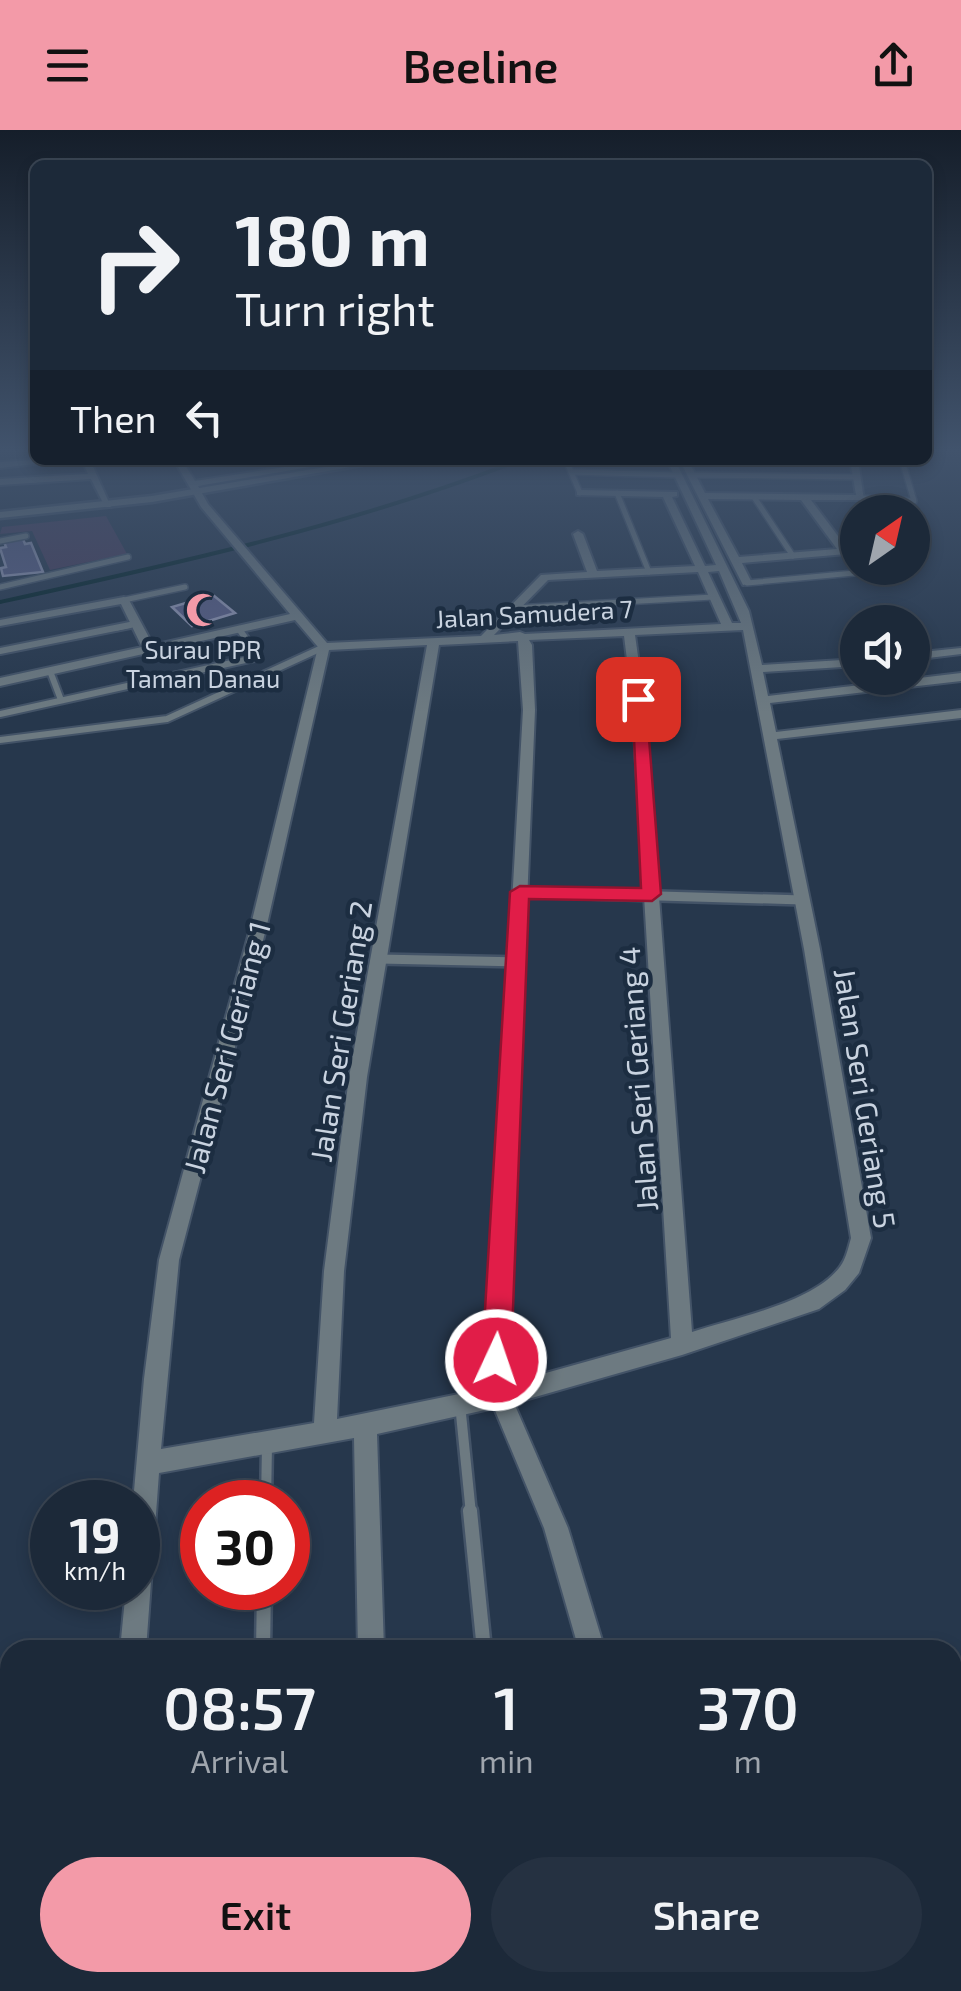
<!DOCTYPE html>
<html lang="en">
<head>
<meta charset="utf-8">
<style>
	:root { --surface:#1c2939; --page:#253141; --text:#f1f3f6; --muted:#a0a6ae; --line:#3a4553; --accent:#f39aa8 }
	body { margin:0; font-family:"Exo 2",sans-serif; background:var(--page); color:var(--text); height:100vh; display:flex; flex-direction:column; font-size:38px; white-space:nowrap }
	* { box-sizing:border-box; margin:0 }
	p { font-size:32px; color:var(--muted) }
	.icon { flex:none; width:55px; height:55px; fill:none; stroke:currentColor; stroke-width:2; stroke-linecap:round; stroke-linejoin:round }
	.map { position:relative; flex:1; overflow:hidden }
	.side { position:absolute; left:0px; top:1510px; width:962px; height:352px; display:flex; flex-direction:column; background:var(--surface); border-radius:30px 30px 0 0; box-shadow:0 5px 15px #0003,0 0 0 2px var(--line) }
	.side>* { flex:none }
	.hud { position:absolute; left:30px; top:30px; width:902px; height:305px; border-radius:15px; box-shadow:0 5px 15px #0003,0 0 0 2px var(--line); background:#1c2939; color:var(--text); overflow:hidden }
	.needle { width:65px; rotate:34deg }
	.controls { position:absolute; left:840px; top:365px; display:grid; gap:20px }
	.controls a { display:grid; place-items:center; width:90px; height:90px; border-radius:50%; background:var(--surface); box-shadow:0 5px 15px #0003,0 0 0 2px var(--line); font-size:50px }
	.speed { position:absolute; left:30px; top:1350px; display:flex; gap:20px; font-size:50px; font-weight:700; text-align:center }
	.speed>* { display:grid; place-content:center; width:130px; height:130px; border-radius:50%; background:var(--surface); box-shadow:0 5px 15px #0003,0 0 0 2px var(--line); line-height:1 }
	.speed small { font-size:25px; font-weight:400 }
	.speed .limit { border:15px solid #d22; background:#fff; color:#111 }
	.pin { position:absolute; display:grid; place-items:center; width:85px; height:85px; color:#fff; margin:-42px; border-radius:20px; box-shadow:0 5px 15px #0006 }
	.me { position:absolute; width:110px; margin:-55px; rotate:3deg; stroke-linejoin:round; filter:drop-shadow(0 0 8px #0008) }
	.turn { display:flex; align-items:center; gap:35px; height:210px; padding:0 40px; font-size:45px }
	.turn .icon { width:130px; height:130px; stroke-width:2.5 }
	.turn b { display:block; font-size:70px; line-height:85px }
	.then { display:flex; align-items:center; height:95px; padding:0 40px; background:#0003; gap:20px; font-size:38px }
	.eta { display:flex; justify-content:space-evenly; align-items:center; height:170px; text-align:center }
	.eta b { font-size:60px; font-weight:600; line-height:70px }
	.button { display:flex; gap:20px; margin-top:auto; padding:20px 40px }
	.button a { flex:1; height:115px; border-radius:60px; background:var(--accent); color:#111; font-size:40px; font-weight:600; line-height:115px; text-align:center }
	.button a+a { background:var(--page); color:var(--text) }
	header { display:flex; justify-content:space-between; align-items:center; height:130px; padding:0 40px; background:var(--accent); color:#111; font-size:45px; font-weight:600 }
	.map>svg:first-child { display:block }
	.green { fill:#473c5a }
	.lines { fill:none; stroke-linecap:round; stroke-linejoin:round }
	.stream { stroke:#022328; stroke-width:4 }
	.building { fill:#585d85; stroke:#9196b3; stroke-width:2.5 }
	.service-far4-casing { stroke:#435367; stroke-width:8 }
	.service-far3-casing { stroke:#435367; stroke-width:10 }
	.service-far2-casing { stroke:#435367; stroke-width:14 }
	.service-far1-casing { stroke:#435367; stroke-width:15 }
	.service-casing { stroke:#435367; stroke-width:19 }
	.minor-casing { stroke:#435367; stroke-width:4 }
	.tertiary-casing { stroke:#435367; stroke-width:5 }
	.service-far4 { stroke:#6d7a81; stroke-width:5 }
	.service-far3 { stroke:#6d7a81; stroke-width:6 }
	.service-far2 { stroke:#6d7a81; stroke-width:9 }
	.service-far1 { stroke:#6d7a81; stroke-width:10 }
	.service { stroke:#6d7a81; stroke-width:14 }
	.minor { fill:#6d7a81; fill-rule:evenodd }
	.tertiary { fill:#6d7a81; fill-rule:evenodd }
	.route { fill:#e11d48; stroke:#92132f; stroke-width:2.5 }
	.labels { text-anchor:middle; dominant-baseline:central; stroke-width:9; stroke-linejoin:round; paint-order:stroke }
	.far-street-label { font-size:25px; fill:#c9d3e0; stroke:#1c2d41 }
	.far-poi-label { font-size:25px; fill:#c9d3e0; stroke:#1c2d41 }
	.street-label { font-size:30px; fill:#c9d3e0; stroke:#1c2d41 }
</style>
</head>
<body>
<header><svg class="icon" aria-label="menu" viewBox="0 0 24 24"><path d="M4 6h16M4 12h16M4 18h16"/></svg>Beeline<svg class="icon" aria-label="share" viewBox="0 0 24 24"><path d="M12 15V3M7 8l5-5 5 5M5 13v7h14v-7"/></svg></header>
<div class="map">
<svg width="961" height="1861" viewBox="0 0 961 1861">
	<rect width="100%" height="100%" fill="#26374c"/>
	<path class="green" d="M106,386L127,424L50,440L32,401L0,404L2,397Z"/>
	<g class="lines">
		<path class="stream" d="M0,472C174,434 353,395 520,330"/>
	</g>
	<g class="building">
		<path d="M23,409L25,414L31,413L43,442L3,446L1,438L6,437L0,418L6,417L4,412Z"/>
		<path d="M213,465L235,483L192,496L172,477Z"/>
	</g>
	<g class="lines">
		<g class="service-far4-casing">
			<g id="service-far4">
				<path d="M566,330L580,363"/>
				<path d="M571,342L677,345"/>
				<path d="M692,345L857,347"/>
				<path d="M617,363L649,442"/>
				<path d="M754,367L793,426"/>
				<path d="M861,368L914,371L902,330"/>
				<path d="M0,411L26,406"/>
				<path d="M747,453L908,438"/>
				<path d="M0,457L128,427"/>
				<path d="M124,470L185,457"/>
				<path d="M515,478L713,467"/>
				<path d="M117,498L136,494"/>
			</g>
		</g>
		<g class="service-far3-casing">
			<g id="service-far3">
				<path d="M0,521L130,495"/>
				<path d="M50,541L61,570"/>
				<path d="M0,584L259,527L239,499"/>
				<path d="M0,610L167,589L324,517"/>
			</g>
		</g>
		<g class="service-far2-casing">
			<g id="service-far2">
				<path d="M520,762L803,770"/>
				<path d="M379,829L516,832"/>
			</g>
		</g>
		<g class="service-far1-casing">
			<g id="service-far1">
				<path d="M460,1274L471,1384"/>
				<path d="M266,1372L267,1315"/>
			</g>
		</g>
		<g class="service-casing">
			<g id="service">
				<path d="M470,1381L484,1520"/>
				<path d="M263,1520L264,1458"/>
				<path d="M255,1852V1861"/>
				<path d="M517,1852L518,1861"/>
			</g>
		</g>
		<g class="minor-casing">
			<g id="minor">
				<path d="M35,330H70L0,338V332Z"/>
				<path d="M82,330H90L111,377H105L91,349L0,355V349L88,344Z"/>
				<path d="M174,330H182L195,351L329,330H350L198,356L208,374L327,513L481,506L541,445L587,442L573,404L578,401L583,404L597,441L695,436L663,367L577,365V361L580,360L677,362V366L672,367L705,436L716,435L667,330H675L749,481L762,535L858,529V536L763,542L768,566L961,543V551L770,573L776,602L961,580V588L777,609L820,819L871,1108L859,1143L845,1160L819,1179L682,1225L514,1273L568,1398L605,1520H579L544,1398L494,1278L377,1304L384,1520H358L354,1308L159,1343L146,1520H120L126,1458H138V1372H133L144,1249L159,1130L250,799L318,517L295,490L0,556V548L142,517L121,474L0,496V490L124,467L129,470L153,515L290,484L201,377ZM719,441L741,493H732L708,442ZM698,442L721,494L525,504L520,502L494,505L548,450ZM743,500L804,819L851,1108C849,1115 847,1124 844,1130C824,1171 733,1188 692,1202L644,569L635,505ZM624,506L632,569L671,1208L510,1253L508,1230L535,580L532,515L529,510ZM518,511L523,580L486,1230L488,1258L337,1289L344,1141L367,947L439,515ZM427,515L349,947L324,1141L314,1293L161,1319L179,1130L266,799L329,520Z"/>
				<path d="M688,330L705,363L856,365L850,330H858L864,370H811L847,418L858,417V423L742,433L752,453L743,455L680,331ZM708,369L801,370L837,419L739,427Z"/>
				<path d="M961,518V524L912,530V523Z"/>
				<path d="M90,1852H120L119,1861H89Z"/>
				<path d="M364,1852H394L395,1861H365Z"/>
				<path d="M601,1852H676L677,1861H598Z"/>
			</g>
		</g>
		<g class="tertiary-casing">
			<path id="tertiary" d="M367,330H390L152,372L0,388V382L152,366Z"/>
		</g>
		<use href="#service-far4" class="service-far4"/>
		<use href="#service-far3" class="service-far3"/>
		<use href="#service-far2" class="service-far2"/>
		<use href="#service-far1" class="service-far1"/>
		<use href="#service" class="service"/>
		<use href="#minor" class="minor"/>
		<use href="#tertiary" class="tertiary"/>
	</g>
	<linearGradient id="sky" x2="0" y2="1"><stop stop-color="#151e2a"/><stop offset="0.55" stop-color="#41536c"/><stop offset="1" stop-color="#41536c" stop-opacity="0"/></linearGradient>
	<rect width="961" height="582" fill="url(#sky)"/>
	<path class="route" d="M632,566L646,569L661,764L652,771L529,769L511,1230L507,1239L496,1243L486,1239L482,1230L510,762L520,756L641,758Z"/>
	<defs>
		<g id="mosque-bare" transform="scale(2.7)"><path d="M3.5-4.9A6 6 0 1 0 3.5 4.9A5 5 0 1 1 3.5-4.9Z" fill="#f39aa8" stroke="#1c2d41" stroke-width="2.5" paint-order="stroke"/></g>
	</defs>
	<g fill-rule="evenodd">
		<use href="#mosque-bare" x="203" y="480"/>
	</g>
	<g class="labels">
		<g class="far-street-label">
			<text transform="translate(534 483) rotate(-3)">Jalan Samudera 7</text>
		</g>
		<g class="far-poi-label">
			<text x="203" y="519">Surau PPR<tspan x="203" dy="29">Taman Danau</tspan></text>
		</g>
		<g class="street-label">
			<text transform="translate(340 901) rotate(-81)">Jalan Seri Geriang 2</text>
			<text transform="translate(226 917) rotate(-75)">Jalan Seri Geriang 1</text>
			<text transform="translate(637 949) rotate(-94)">Jalan Seri Geriang 4</text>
			<text transform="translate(866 968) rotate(81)">Jalan Seri Geriang 5</text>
		</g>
	</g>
</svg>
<div class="controls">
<a><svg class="needle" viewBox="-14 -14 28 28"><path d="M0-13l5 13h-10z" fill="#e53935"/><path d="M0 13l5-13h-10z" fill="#a0a6ae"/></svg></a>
<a><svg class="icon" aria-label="sound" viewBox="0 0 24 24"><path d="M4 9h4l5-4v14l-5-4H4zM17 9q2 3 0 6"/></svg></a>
</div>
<div class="speed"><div>19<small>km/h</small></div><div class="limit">30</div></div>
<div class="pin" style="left:638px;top:569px;background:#d93025"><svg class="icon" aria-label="arrive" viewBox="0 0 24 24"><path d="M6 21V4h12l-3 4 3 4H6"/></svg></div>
<svg class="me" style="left:496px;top:1230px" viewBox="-20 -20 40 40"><circle r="17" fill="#e11d48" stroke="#fff" stroke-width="3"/><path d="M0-11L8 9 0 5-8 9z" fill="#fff"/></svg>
<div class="hud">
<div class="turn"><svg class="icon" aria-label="right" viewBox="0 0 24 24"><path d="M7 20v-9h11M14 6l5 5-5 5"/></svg><div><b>180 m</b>Turn right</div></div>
<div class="then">Then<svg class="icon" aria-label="left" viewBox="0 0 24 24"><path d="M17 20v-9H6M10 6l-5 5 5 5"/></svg></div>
</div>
<section class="side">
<div class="eta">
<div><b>08:57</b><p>Arrival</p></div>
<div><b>1</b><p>min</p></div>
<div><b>370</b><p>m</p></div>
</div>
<div class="button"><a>Exit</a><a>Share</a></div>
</section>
</div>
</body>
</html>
